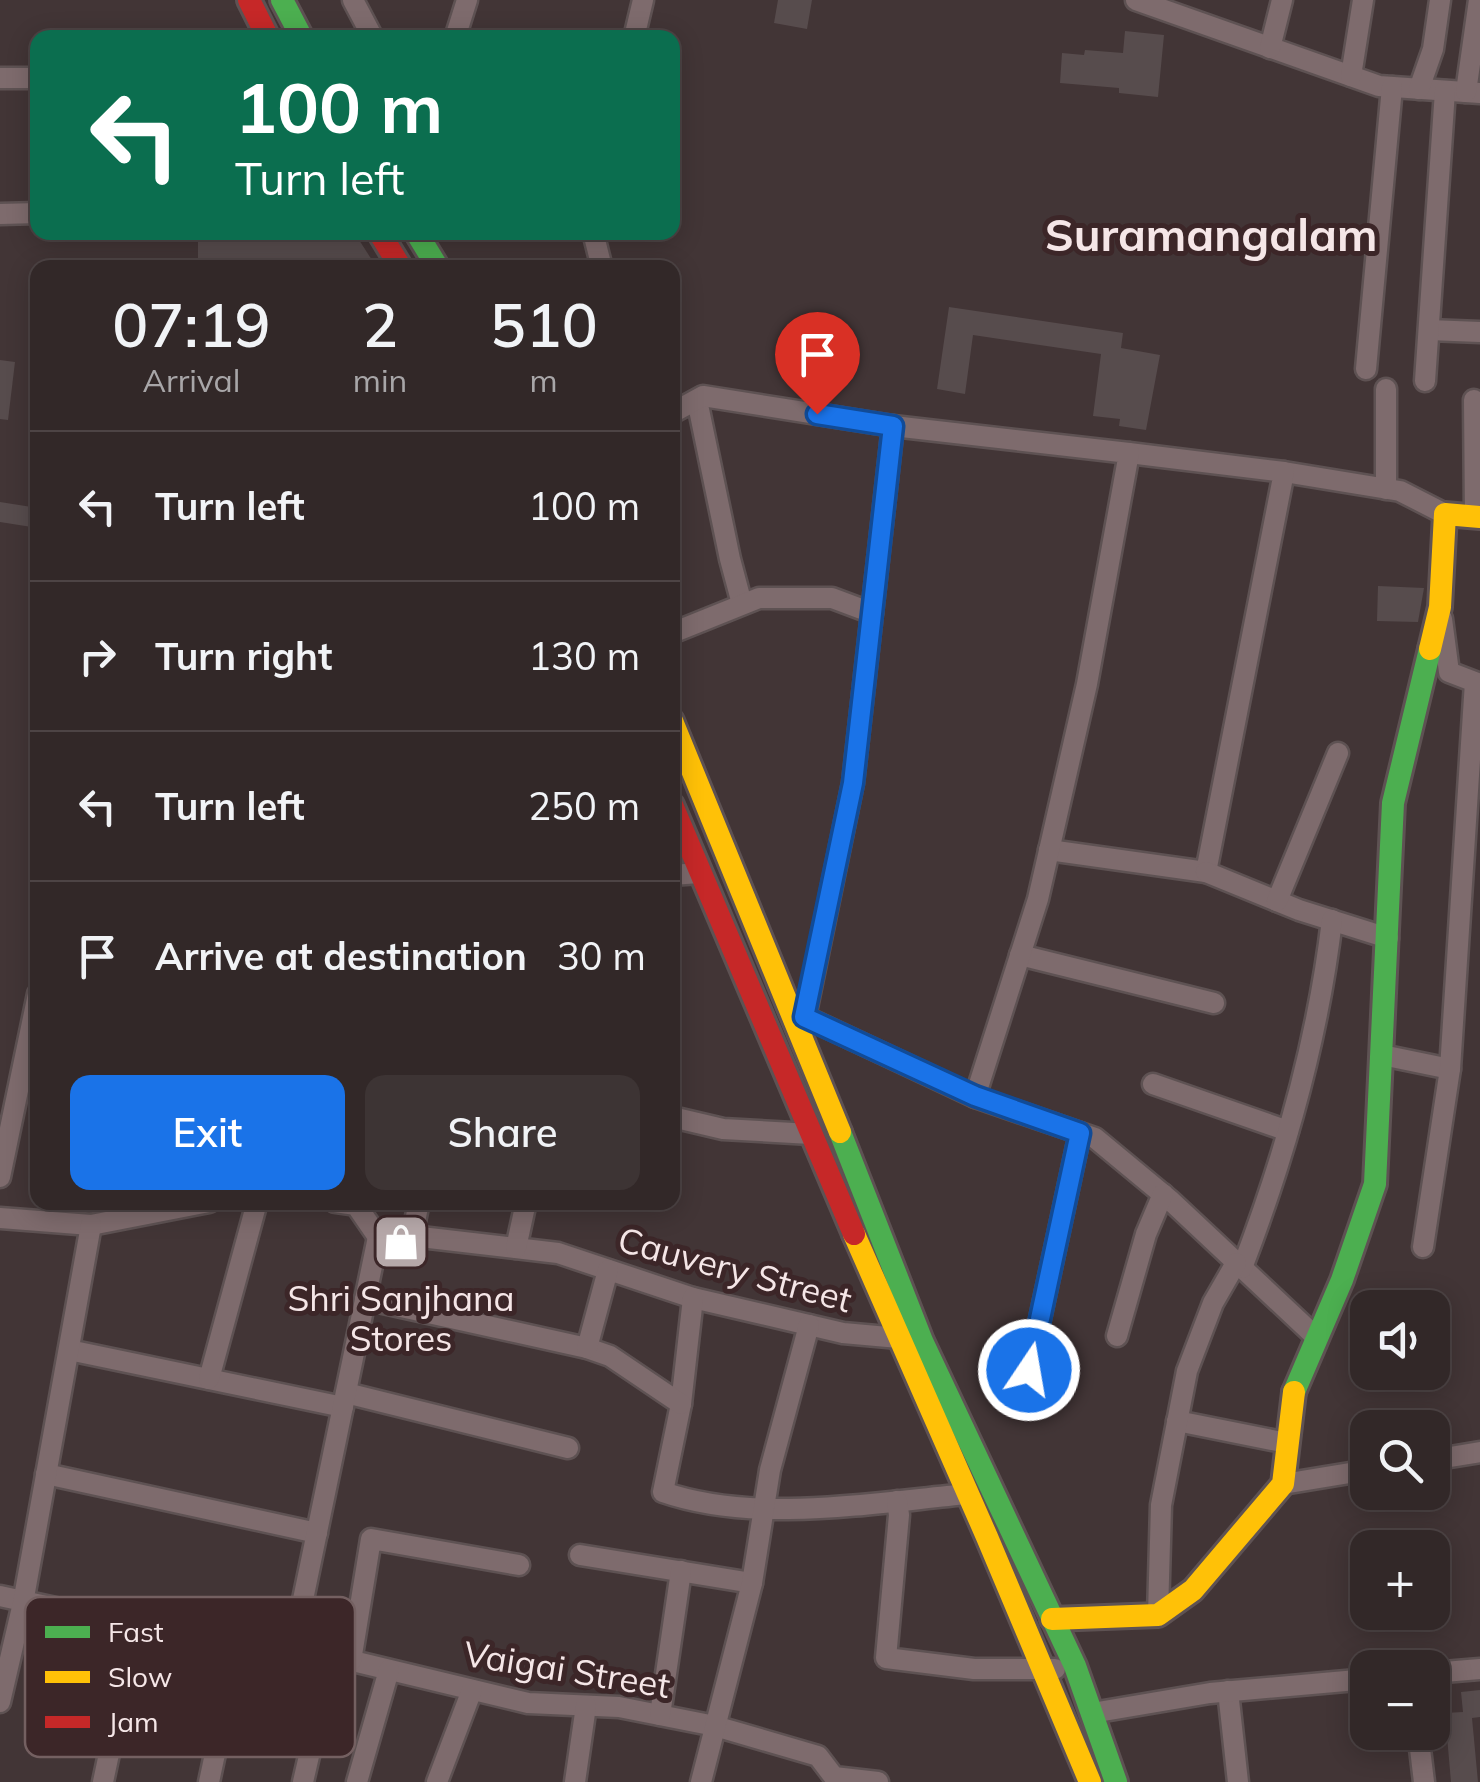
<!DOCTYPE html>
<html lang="en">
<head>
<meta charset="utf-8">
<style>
	:root { --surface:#322828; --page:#3d3434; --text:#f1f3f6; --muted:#a8a6a8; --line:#4d4445; --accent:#1a73e8 }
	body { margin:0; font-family:Mulish,sans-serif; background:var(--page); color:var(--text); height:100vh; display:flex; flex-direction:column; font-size:38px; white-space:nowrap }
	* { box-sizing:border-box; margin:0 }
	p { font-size:32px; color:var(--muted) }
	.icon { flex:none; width:55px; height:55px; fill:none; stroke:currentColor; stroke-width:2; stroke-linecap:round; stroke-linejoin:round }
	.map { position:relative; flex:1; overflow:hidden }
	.drawer { position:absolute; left:30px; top:260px; width:650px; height:950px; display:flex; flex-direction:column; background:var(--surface); border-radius:20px; box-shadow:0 5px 25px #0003,0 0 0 2px var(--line) }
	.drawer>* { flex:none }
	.banner { position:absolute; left:30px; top:30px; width:650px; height:210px; border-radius:20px; box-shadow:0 5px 25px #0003,0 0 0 2px var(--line); background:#0b6e4f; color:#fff; overflow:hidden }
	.tools { position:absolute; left:1350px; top:1290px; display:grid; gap:20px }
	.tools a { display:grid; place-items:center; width:100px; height:100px; border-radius:20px; background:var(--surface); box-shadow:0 5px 25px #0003,0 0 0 2px var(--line); font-size:50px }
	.pin { position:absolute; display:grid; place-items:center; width:85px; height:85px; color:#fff; margin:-102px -42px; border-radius:50% 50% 50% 0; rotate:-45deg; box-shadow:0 0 10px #0007 }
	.pin .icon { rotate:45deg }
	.me { position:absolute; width:110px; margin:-55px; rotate:12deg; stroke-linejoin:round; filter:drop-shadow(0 0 8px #0008) }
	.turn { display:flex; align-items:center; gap:35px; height:210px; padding:0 40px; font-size:45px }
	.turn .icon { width:130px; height:130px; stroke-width:2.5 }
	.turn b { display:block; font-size:70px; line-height:85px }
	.eta { display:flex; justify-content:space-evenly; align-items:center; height:170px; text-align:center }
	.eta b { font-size:60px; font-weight:600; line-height:70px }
	.cta { display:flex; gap:20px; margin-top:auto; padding:20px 40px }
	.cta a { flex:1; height:115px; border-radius:20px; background:var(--accent); color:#fff; font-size:40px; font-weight:600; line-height:115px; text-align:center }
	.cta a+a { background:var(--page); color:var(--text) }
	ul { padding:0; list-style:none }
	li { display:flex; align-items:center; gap:30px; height:150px; padding:0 40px; border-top:2px solid var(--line) }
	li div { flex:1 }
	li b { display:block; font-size:38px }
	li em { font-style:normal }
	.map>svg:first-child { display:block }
	.building { fill:#574c4d }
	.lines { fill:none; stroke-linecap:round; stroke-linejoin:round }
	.street-casing { stroke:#5e5253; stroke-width:25 }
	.fast-casing { stroke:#5e5253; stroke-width:28 }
	.slow-casing { stroke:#5e5253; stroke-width:28 }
	.jam-casing { stroke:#5e5253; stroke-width:28 }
	.street { stroke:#7e6b6d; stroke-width:20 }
	.fast { stroke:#4caf50; stroke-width:22 }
	.slow { stroke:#ffc107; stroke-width:22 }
	.jam { stroke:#c62828; stroke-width:22 }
	.route-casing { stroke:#114b97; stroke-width:25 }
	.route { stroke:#1a73e8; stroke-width:18 }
	.labels { text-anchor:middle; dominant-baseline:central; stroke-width:10; stroke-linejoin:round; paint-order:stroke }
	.street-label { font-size:35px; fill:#f5e6e7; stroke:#3c2628 }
	.poi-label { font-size:35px; fill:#f5e6e7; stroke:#3c2628 }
	.district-label { font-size:45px; font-weight:bold; fill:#f5e6e7; stroke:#3c2628 }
	.key { fill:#3c2628; stroke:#746061; stroke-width:2.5 }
	.key-label { font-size:28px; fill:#f5e6e7 }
</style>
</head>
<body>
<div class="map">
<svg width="1480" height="1782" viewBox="0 0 1480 1782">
	<rect width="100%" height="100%" fill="#423536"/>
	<g class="building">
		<path d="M778,0H812L807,29L774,23Z"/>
		<path d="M1125,31L1164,35L1158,97L1119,93V88L1060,83L1062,53L1084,55L1085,50L1123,53Z"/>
		<path d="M354,232L377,268H198V234Z"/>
		<path d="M949,307L1123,333L1121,348L1160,355L1146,430L1119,426L1120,419L1093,416L1101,354L973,335L965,394L937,389Z"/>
		<path d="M0,360L15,362L8,420L0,419Z"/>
		<path d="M0,502L38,508V528L0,522Z"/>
		<path d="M1378,586L1424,588L1418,622L1377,621Z"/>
		<path d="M1480,1690V1717L1472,1718L1478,1782H1451L1445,1713L1463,1712L1461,1692Z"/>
	</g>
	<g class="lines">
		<g class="street-casing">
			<g id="street">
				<path d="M353,0L373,38"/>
				<path d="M1136,0L1379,86L1480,93"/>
				<path d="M455,38L467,0"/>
				<path d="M634,38L643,0"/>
				<path d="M1270,48L1282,0"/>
				<path d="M1351,76L1363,0"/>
				<path d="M0,78H38"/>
				<path d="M1419,89L1433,49L1440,0"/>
				<path d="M1466,92L1479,0"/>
				<path d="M0,214L38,213"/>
				<path d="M593,232L602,268"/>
				<path d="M1429,330L1480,332"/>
				<path d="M1366,369L1392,87"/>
				<path d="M1425,381L1445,91"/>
				<path d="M697,400L730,559L742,604"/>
				<path d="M1474,400L1475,516"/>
				<path d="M672,413L703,396L893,426L853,783L805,1017V1029"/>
				<path d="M1284,472L1400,491L1445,514"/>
				<path d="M1386,489V389"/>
				<path d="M672,633L759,598H832L872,613"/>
				<path d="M1049,850L1206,872L1284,472L1129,453"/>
				<path d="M1206,872L1299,910L1388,938"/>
				<path d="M672,875L699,873"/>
				<path d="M1277,901L1338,753"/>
				<path d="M1020,955L1214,1003"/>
				<path d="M805,1017L975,1097L1038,899L1087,684L1129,453L893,426"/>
				<path d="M1382,1055L1450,1069"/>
				<path d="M1153,1084L1288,1131"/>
				<path d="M975,1097L1095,1138L1171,1201L1317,1338"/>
				<path d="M672,1117L723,1129L811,1134"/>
				<path d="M0,1177L38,994"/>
				<path d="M335,1202L356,1205L378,1237L412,1236L558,1253L693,1298L843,1333L899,1338"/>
				<path d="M0,1218L91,1225L209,1202"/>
				<path d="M412,1236L419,1202"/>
				<path d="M1423,1247L1450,1069L1475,682L1449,672L1442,619"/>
				<path d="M516,1248L526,1202"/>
				<path d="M1242,1268C1285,1156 1318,1039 1332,920"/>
				<path d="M693,1298L681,1404L663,1492C755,1524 872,1503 967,1494"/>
				<path d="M365,1299L587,1348L610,1356L681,1404"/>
				<path d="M1117,1336L1146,1234L1163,1194"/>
				<path d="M587,1348L608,1270"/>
				<path d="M69,1350L343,1407"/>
				<path d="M209,1379L257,1202"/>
				<path d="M1052,1389L1029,1370L1080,1133"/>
				<path d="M346,1393L568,1448"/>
				<path d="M1177,1421L1287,1443"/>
				<path d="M1432,1460L1480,1452"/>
				<path d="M46,1474L317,1533"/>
				<path d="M1283,1484L1368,1470"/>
				<path d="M897,1501L899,1515L886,1658L974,1669H1055"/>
				<path d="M580,1555L752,1583"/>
				<path d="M0,1596L171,1633L307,1650L528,1703L619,1707L715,1726L818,1756L834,1777L878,1782"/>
				<path d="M1158,1615L1161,1505L1187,1371L1213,1303L1236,1263"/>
				<path d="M293,1648L378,1237"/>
				<path d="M351,1661L371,1539L519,1565"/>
				<path d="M1432,1673L1480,1669"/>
				<path d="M1228,1691L1238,1782"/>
				<path d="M0,1702L23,1603L91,1225"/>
				<path d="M1092,1713L1210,1693L1368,1679"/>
				<path d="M660,1715L681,1571"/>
				<path d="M1418,1732L1424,1782"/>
				<path d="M103,1782L136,1626"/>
				<path d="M209,1782L239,1641"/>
				<path d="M303,1782L332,1656"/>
				<path d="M357,1782L389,1670"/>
				<path d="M437,1782L472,1690"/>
				<path d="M575,1782L586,1706"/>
				<path d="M701,1782L752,1583L770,1470L809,1325"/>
			</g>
		</g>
		<g class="fast-casing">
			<g id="fast">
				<path d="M282,0L302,38"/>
				<path d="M416,232L438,268"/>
				<path d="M840,1132L922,1341L1075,1666L1116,1782"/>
				<path d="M1294,1392L1342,1280L1375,1184L1393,803L1430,649"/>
			</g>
		</g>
		<g class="slow-casing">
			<g id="slow">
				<path d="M1430,649L1440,607L1445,514L1480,517"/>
				<path d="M672,721L840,1132"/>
				<path d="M854,1234L987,1537L1090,1782"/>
				<path d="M1052,1619L1158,1615L1193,1590L1283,1484L1294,1392"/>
			</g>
		</g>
		<g class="jam-casing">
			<g id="jam">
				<path d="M249,0L268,38"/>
				<path d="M379,232L401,268"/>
				<path d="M672,805L854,1234"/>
			</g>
		</g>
		<use href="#street" class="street"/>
		<use href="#fast" class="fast"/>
		<use href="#slow" class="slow"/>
		<use href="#jam" class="jam"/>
	</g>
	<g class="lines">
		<g class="route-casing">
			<path id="route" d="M817,414L893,426L853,783L804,1017L975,1096L1080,1133L1029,1370"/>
		</g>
		<use href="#route" class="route"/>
	</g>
	<defs>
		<g id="shop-square" transform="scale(2.875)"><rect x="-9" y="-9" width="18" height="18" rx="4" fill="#b6a8a9" stroke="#3c2628"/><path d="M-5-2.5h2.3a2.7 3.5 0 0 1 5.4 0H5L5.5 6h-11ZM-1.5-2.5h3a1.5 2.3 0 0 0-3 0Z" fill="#fff"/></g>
	</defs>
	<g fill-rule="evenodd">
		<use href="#shop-square" x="401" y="1242"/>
	</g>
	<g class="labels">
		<g class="street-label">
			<text transform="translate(735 1269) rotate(15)">Cauvery Street</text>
			<text transform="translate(567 1669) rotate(9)">Vaigai Street</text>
		</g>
		<g class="poi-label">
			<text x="401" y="1298">Shri Sanjhana<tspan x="401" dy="40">Stores</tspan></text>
		</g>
		<g class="district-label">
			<text x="1211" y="234">Suramangalam</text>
		</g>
	</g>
	<rect x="25" y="1597" width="330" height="160" rx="15" class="key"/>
	<rect x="45" y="1626" width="45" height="12" fill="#4caf50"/>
	<rect x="45" y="1671" width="45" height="12" fill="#ffc107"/>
	<rect x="45" y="1716" width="45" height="12" fill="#c62828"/>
	<g class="key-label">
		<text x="108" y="1642">Fast</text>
		<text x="108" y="1687">Slow</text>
		<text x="108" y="1732">Jam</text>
	</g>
</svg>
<div class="tools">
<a><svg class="icon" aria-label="sound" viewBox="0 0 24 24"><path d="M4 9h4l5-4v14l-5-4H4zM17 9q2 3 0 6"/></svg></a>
<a><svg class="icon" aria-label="search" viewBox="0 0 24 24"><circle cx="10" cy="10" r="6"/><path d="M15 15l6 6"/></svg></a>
<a>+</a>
<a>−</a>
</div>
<div class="pin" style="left:817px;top:414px;background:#d93025"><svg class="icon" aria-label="arrive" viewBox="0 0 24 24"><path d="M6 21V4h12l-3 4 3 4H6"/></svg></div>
<svg class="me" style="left:1029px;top:1370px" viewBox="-20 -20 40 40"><circle r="17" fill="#1a73e8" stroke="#fff" stroke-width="3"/><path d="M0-11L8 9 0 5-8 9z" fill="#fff"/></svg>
<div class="banner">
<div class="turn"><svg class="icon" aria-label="left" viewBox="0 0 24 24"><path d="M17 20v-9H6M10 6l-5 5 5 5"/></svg><div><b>100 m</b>Turn left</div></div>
</div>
<section class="drawer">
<div class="eta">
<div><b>07:19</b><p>Arrival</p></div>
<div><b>2</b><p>min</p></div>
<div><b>510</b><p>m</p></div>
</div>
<ul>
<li><svg class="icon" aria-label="left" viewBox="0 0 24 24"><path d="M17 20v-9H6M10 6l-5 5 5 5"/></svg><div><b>Turn left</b></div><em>100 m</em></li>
<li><svg class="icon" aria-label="right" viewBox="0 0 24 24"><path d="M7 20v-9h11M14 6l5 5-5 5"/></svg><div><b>Turn right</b></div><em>130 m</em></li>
<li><svg class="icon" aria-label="left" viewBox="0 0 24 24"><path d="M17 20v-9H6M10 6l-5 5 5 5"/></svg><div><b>Turn left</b></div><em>250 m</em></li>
<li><svg class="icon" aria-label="arrive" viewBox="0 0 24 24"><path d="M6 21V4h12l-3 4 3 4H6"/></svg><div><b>Arrive at destination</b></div><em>30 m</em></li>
</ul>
<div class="cta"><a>Exit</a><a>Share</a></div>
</section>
</div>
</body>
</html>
